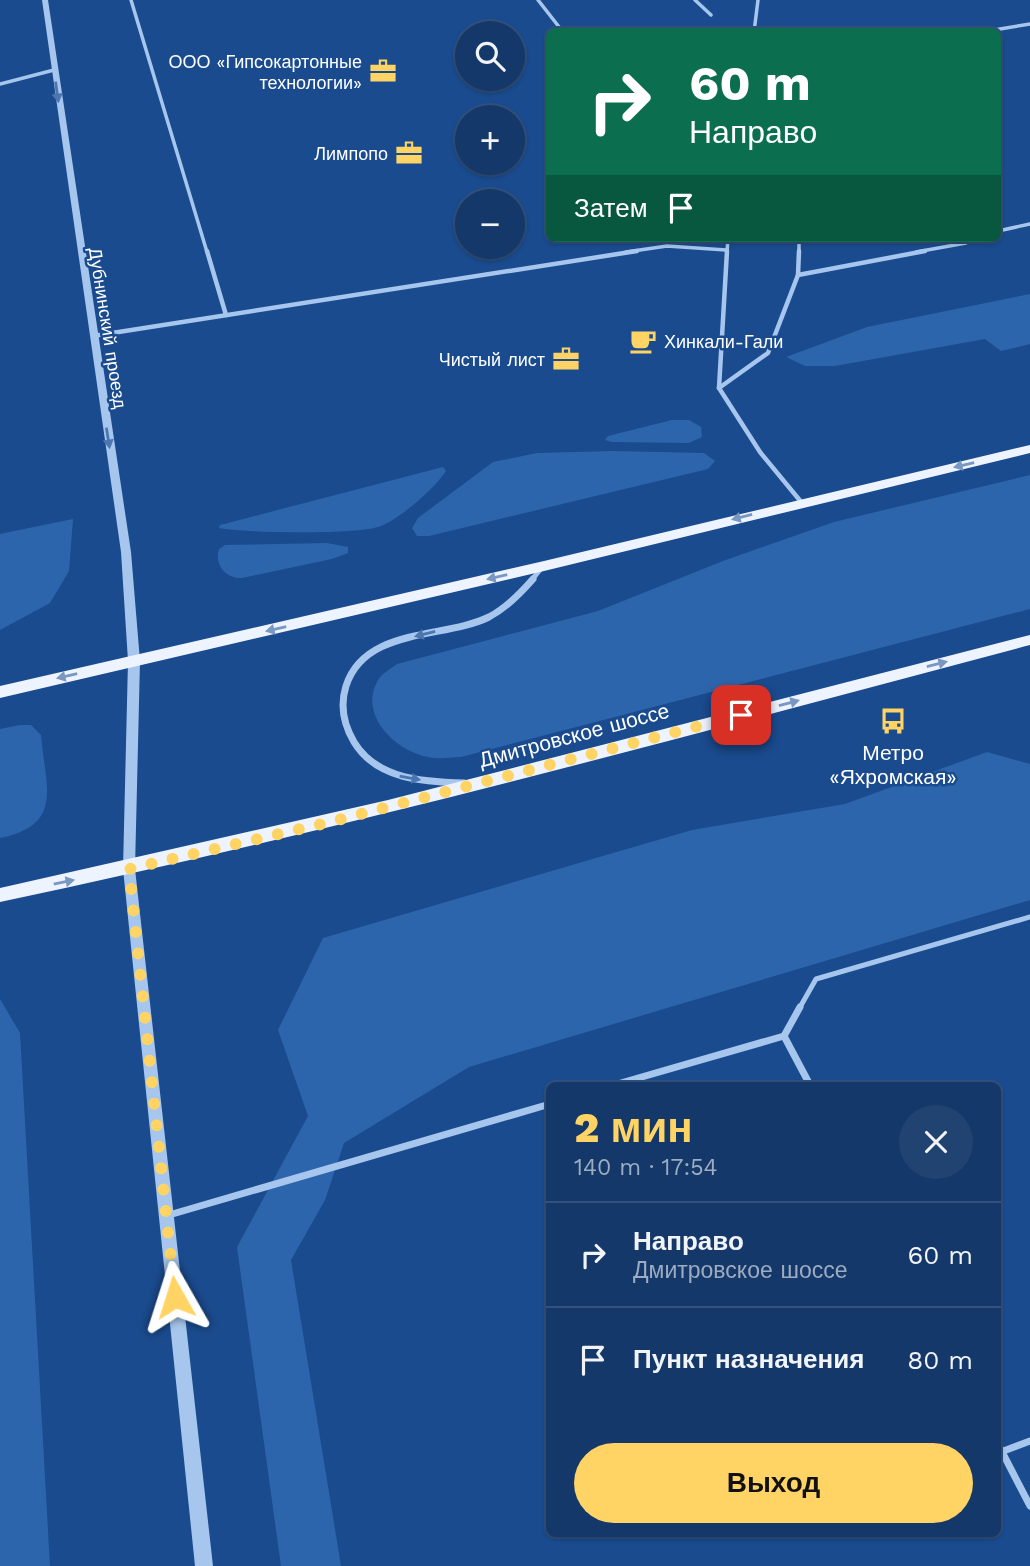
<!DOCTYPE html>
<html lang="ru">
<head>
<meta charset="utf-8">
<style>
	:root { --surface:#14386a; --page:#214372; --text:#f1f3f6; --muted:#9dacc1; --line:#33527e; --accent:#ffd464 }
	body { margin:0; font-family:"Work Sans",sans-serif; background:var(--page); color:var(--text); height:100vh; display:flex; flex-direction:column; font-size:26px; white-space:nowrap }
	* { box-sizing:border-box; margin:0 }
	p { font-size:23px; color:var(--muted) }
	.icon { flex:none; width:38px; height:38px; fill:none; stroke:currentColor; stroke-width:2; stroke-linecap:round; stroke-linejoin:round }
	.map { position:relative; flex:1; overflow:hidden }
	.side { position:absolute; left:546px; top:1082px; width:455px; height:455px; display:flex; flex-direction:column; background:var(--surface); border-radius:10px; box-shadow:0 2px 5px #0004,0 0 0 2px var(--line) }
	.side>* { flex:none }
	.guide { position:absolute; left:546px; top:28px; width:455px; height:214px; border-radius:10px; box-shadow:0 2px 5px #0004,0 0 0 2px var(--line); background:#0b6e4f; color:#fff; overflow:hidden }
	.tools { position:absolute; left:455px; top:21px; display:grid; gap:14px }
	.tools a { display:grid; place-items:center; width:70px; height:70px; border-radius:50%; background:var(--surface); box-shadow:0 2px 5px #0004,0 0 0 2px var(--line); font-size:35px }
	.pin { position:absolute; display:grid; place-items:center; width:60px; height:60px; color:#fff; margin:-30px; border-radius:14px; box-shadow:0 4px 10px #0006 }
	.me { position:absolute; width:77px; margin:-38px; rotate:354deg; stroke-linejoin:round; filter:drop-shadow(0 0 5px #0008) }
	.turn { display:flex; align-items:center; gap:24px; height:147px; padding:0 28px; font-size:32px }
	.turn .icon { width:91px; height:91px; stroke-width:2.5 }
	.turn b { display:block; font-size:49px; line-height:60px }
	.then { display:flex; align-items:center; height:66px; padding:0 28px; background:#0003; gap:14px; font-size:26px }
	.round { display:grid; place-items:center; flex:none; width:74px; height:74px; border-radius:37px; background:var(--page) }
	.head { display:flex; align-items:center; justify-content:space-between; height:119px; padding:0 28px }
	h1 { font-size:42px; font-weight:800; line-height:52px; color:var(--accent) }
	.cta { display:flex; gap:14px; margin-top:auto; padding:14px 28px }
	.cta a { flex:1; height:80px; border-radius:42px; background:var(--accent); color:#111; font-size:28px; font-weight:800; line-height:80px; text-align:center }
	ul { padding:0; list-style:none }
	li { display:flex; align-items:center; gap:21px; height:105px; padding:0 28px; border-top:2px solid var(--line) }
	li div { flex:1 }
	li b { display:block; font-size:26px }
	li em { font-style:normal }
	.map>svg:first-child { display:block }
	.green { fill:#2d65ac }
	.lines { fill:none; stroke-linecap:round; stroke-linejoin:round }
	.service-far3 { stroke:#a7c6ee; stroke-width:3.5 }
	.service-far2 { stroke:#a7c6ee; stroke-width:4.5 }
	.service-far1 { stroke:#a7c6ee; stroke-width:5 }
	.service { stroke:#a7c6ee; stroke-width:7 }
	.minor-far1 { stroke:#a7c6ee; stroke-width:5 }
	.minor { stroke:#a7c6ee; stroke-width:7 }
	.tertiary { fill:#a7c6ee; fill-rule:evenodd }
	.primary { fill:#eef4ff; fill-rule:evenodd }
	.oneway { fill:#4b76b0 }
	.oneway2 { fill:#7997c1 }
	.route { stroke:#ffd464; stroke-width:12; stroke-dasharray:0 21.6 }
	.labels { text-anchor:middle; dominant-baseline:central; stroke-width:5; stroke-linejoin:round; paint-order:stroke }
	.far-poi-label { font-size:18px; fill:#fff; stroke:#1a4b8e; text-anchor:end }
	.far-street-label { font-size:18px; fill:#fff; stroke:#1a4b8e }
	.street-label { font-size:21px; fill:#fff; stroke:#1a4b8e }
	.poi-label { font-size:21px; fill:#fff; stroke:#1a4b8e }
</style>
</head>
<body>
<div class="map">
<svg width="1030" height="1566" viewBox="0 0 1030 1566">
	<rect width="100%" height="100%" fill="#1a4b8e"/>
	<g class="green">
		<path d="M1030,294V344L1001,351L985,339L835,366H805L786,357L867,327Z"/>
		<path d="M672,420H689L701,427L702,437L689,443L612,442L605,440L608,436Z"/>
		<path d="M613,451L704,453L715,461L708,469L429,536H417L412,528L418,518L493,462L537,453Z"/>
		<path d="M443,467L446,471C434,489 401,518 381,526C360,535 244,533 219,528L220,525Z"/>
		<path d="M1030,475V609L461,757C452,757 442,759 434,758C400,755 358,718 377,682C381,674 390,669 397,664L598,611L723,561L834,522Z"/>
		<path d="M73,519L69,571L50,603L0,630V534Z"/>
		<path d="M327,543L348,547V553L332,559L242,578C226,579 214,565 219,549L225,545Z"/>
		<path d="M20,725H31L41,735C45,786 65,825 0,838V729Z"/>
		<path d="M987,752L1030,764V900L469,1067L344,1143L325,1200L291,1260L341,1566H281L237,1247L308,1116L278,1030L323,938L692,830L845,804Z"/>
		<path d="M0,999L20,1033L50,1566H0Z"/>
	</g>
	<g class="lines">
		<g class="service-far3">
			<path d="M131,0L207,252"/>
			<path d="M538,0L563,32"/>
			<path d="M695,0L711,15"/>
			<path d="M754,32L758,0"/>
			<path d="M982,32L1030,24"/>
			<path d="M0,84L54,70"/>
			<path d="M998,231L1030,224"/>
			<path d="M626,252L667,246L726,250"/>
			<path d="M727,252L728,238"/>
			<path d="M799,252V238"/>
			<path d="M916,252L966,243L976,238"/>
		</g>
		<g class="service-far2">
			<path d="M207,251L226,315"/>
			<path d="M727,251L719,388L760,452L802,503"/>
			<path d="M798,275L925,251"/>
			<path d="M93,336L637,251"/>
			<path d="M719,388L768,353L798,275L799,251"/>
		</g>
		<path class="service-far1" d="M799,1009L816,979L1030,917"/>
		<g class="service">
			<path d="M784,1036L810,1085"/>
			<path d="M614,1085L784,1036L800,1007"/>
			<path d="M169,1215L550,1104"/>
			<path d="M998,1444L1030,1506"/>
			<path d="M1001,1452L1030,1441"/>
		</g>
		<path class="minor-far1" d="M531,581L543,566"/>
		<path class="minor" d="M464,783C425,782 377,780 354,742C344,725 340,705 346,686C365,627 444,639 489,617C506,608 520,594 533,579"/>
		<path class="tertiary" d="M42,0H48L131,552L140,661L135,869L213,1566H195L123,869L128,661L121,552Z"/>
		<g class="primary">
			<path d="M1030,445V453L544,571L0,698V686L544,561Z"/>
			<path d="M1030,635V645C688,736 346,829 0,902V888L388,800Z"/>
		</g>
	</g>
	<defs><path id="oneway-solid" d="M-6-.8H1V-3.2L6.5 0L1 3.2V.8H-6Z" transform="scale(1.75)"/></defs>
	<g class="oneway">
		<use href="#oneway-solid" transform="translate(57 92) rotate(82)"/>
		<use href="#oneway-solid" transform="translate(108 438) rotate(81)"/>
		<use href="#oneway-solid" transform="translate(425 634) rotate(166)"/>
		<use href="#oneway-solid" transform="translate(410 778) rotate(10)"/>
	</g>
	<g class="oneway2">
		<use href="#oneway-solid" transform="translate(964 465) rotate(167)"/>
		<use href="#oneway-solid" transform="translate(742 517) rotate(166)"/>
		<use href="#oneway-solid" transform="translate(497 577) rotate(167)"/>
		<use href="#oneway-solid" transform="translate(276 629) rotate(167)"/>
		<use href="#oneway-solid" transform="translate(937 664) rotate(-14)"/>
		<use href="#oneway-solid" transform="translate(67 676) rotate(167)"/>
		<use href="#oneway-solid" transform="translate(789 703) rotate(-15)"/>
		<use href="#oneway-solid" transform="translate(64 882) rotate(-11)"/>
	</g>
	<g class="lines">
		<path class="route" d="M175,1297L129,869L330,822L741,715"/>
	</g>
	<defs>
		<g id="office-bare" transform="scale(2.1)"><path d="M-6-3h4V-5.5h4V-3h4V5H-6ZM-1-4.5V-3h2v-1.5ZM-6 0V1H6V0Z" fill="#ffd464" stroke="#1a4b8e" stroke-width="2.5" paint-order="stroke"/></g>
		<g id="cafe-bare" transform="scale(2.1)"><path d="M-5.5-4.5H6V0H3Q3 3.5 0 3.5H-2.5Q-5.5 3.5-5.5 0ZM3-3.2v2h1.7v-2ZM-6 4.5H4V6H-6Z" fill="#ffd464" stroke="#1a4b8e" stroke-width="2.5" paint-order="stroke"/></g>
		<g id="bus-bare" transform="scale(2.1)"><path d="M-5-6H5V4H4V6H2V4H-2V6H-4V4H-5ZM-3.5-4V0h7V-4ZM-3.5 1.2v1.5H-2V1.2ZM2 1.2v1.5H3.5V1.2Z" fill="#ffd464" stroke="#1a4b8e" stroke-width="2.5" paint-order="stroke"/></g>
	</defs>
	<g fill-rule="evenodd">
		<use href="#office-bare" x="383" y="71"/>
		<use href="#office-bare" x="409" y="153"/>
		<use href="#cafe-bare" x="643" y="341"/>
		<use href="#office-bare" x="566" y="359"/>
		<use href="#bus-bare" x="893" y="721"/>
	</g>
	<g class="labels">
		<g class="far-poi-label">
			<text x="362" y="61">ООО «Гипсокартонные<tspan x="362" dy="21">технологии»</tspan></text>
			<text x="388" y="153">Лимпопо</text>
			<text x="664" y="341" text-anchor="start">Хинкали-Гали</text>
			<text x="545" y="359">Чистый лист</text>
		</g>
		<g class="far-street-label">
			<text transform="translate(108 328) rotate(81)">Дубнинский проезд</text>
		</g>
		<g class="street-label">
			<text transform="translate(574 735) rotate(-15)">Дмитровское шоссе</text>
		</g>
		<g class="poi-label">
			<text x="893" y="752">Метро<tspan x="893" dy="24">«Яхромская»</tspan></text>
		</g>
	</g>
</svg>
<div class="tools">
<a><svg class="icon" aria-label="search" viewBox="0 0 24 24"><circle cx="10" cy="10" r="6"/><path d="M15 15l6 6"/></svg></a>
<a>+</a>
<a>−</a>
</div>
<div class="pin" style="left:741px;top:715px;background:#d93025"><svg class="icon" aria-label="arrive" viewBox="0 0 24 24"><path d="M6 21V4h12l-3 4 3 4H6"/></svg></div>
<svg class="me" style="left:175px;top:1297px" viewBox="-20 -20 40 40"><path d="M0-17L14 15 0 8-14 15z" fill="#ffd464" stroke="#fff" stroke-width="4"/></svg>
<div class="guide">
<div class="turn"><svg class="icon" aria-label="right" viewBox="0 0 24 24"><path d="M7 20v-9h11M14 6l5 5-5 5"/></svg><div><b>60 m</b>Направо</div></div>
<div class="then">Затем<svg class="icon" aria-label="arrive" viewBox="0 0 24 24"><path d="M6 21V4h12l-3 4 3 4H6"/></svg></div>
</div>
<section class="side">
<div class="head"><div><h1>2 мин</h1><p>140 m · 17:54</p></div><a class="round"><svg class="icon" aria-label="close" viewBox="0 0 24 24"><path d="M6 6l12 12M18 6L6 18"/></svg></a></div>
<ul>
<li><svg class="icon" aria-label="right" viewBox="0 0 24 24"><path d="M7 20v-9h11M14 6l5 5-5 5"/></svg><div><b>Направо</b><p>Дмитровское шоссе</p></div><em>60 m</em></li>
<li><svg class="icon" aria-label="arrive" viewBox="0 0 24 24"><path d="M6 21V4h12l-3 4 3 4H6"/></svg><div><b>Пункт назначения</b></div><em>80 m</em></li>
</ul>
<div class="cta"><a>Выход</a></div>
</section>
</div>
</body>
</html>
